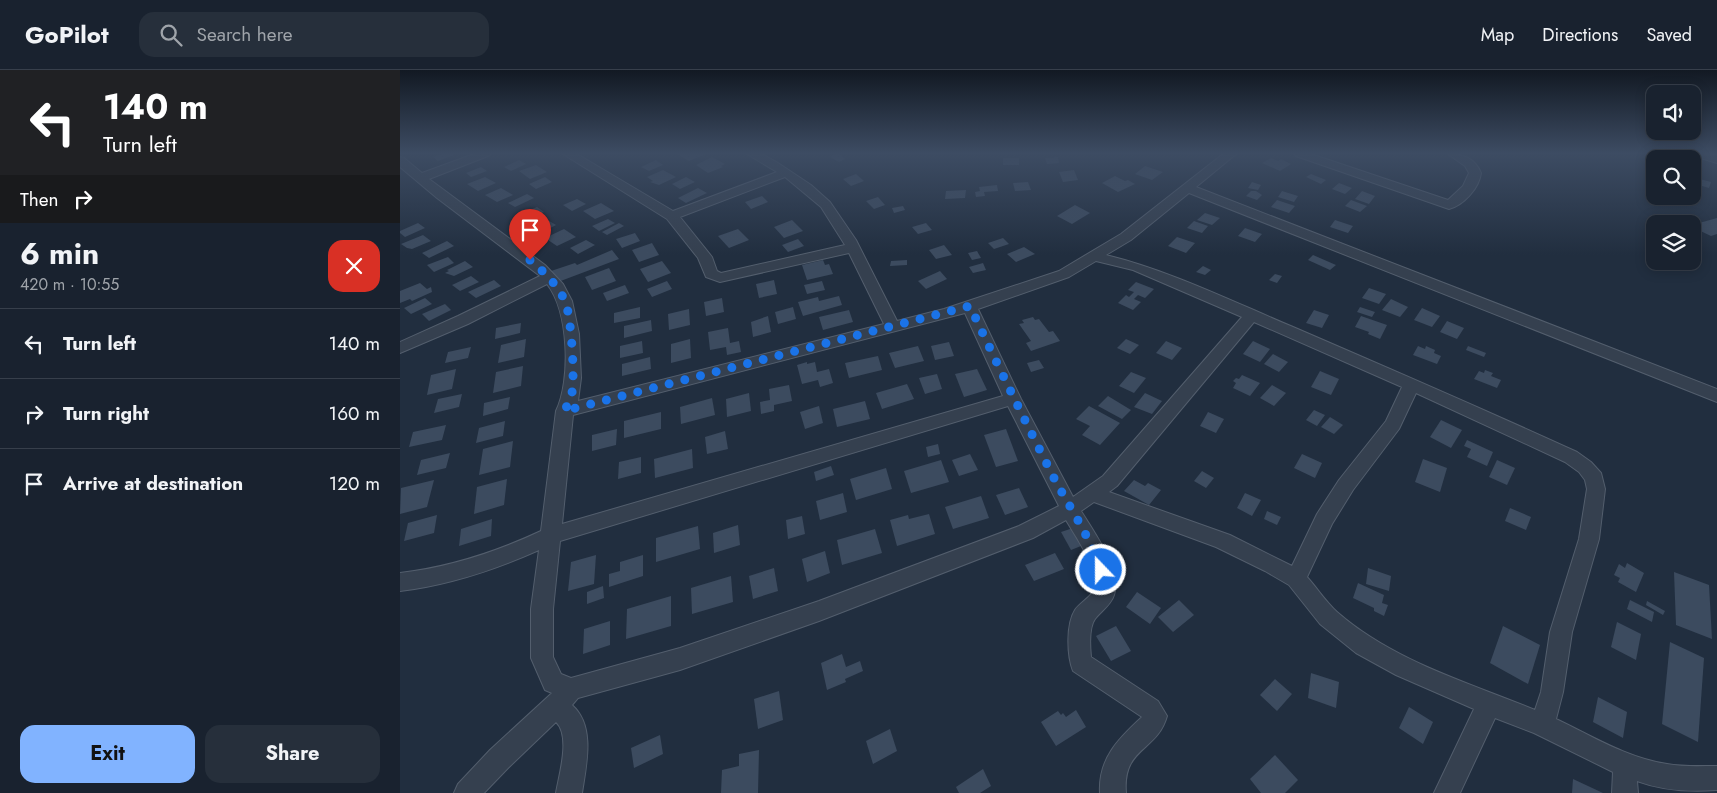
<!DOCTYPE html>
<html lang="en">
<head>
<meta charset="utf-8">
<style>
	:root { --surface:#19222f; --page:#262f3b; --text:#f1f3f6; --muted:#9fa4aa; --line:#373f4b; --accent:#81b3ff }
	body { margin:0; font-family:Jost,sans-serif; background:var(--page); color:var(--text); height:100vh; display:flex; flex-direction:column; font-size:19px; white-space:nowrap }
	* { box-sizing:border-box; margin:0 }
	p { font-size:16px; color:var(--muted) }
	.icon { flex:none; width:28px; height:28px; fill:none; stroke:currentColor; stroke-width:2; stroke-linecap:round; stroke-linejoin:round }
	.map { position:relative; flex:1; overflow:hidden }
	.details { display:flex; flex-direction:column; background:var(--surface); width:400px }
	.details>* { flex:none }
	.banner { background:#202124; color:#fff; overflow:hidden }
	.fabs { position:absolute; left:1246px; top:15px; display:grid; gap:10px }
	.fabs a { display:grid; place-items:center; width:55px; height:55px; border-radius:10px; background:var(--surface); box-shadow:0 2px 12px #0003,0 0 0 1px var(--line); font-size:25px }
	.pin { position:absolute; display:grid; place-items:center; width:42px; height:42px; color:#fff; margin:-51px -21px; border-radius:50% 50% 50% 0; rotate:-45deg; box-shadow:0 0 5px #0007 }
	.pin .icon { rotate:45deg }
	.me { position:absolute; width:55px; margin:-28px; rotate:338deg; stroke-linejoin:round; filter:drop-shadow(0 0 4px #0008) }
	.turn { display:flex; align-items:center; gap:18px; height:105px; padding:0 20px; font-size:22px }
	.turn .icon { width:65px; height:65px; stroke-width:2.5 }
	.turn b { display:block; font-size:35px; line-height:42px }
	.then { display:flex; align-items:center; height:48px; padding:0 20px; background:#0003; gap:10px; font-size:19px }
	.round { display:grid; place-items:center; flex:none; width:52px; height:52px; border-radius:15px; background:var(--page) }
	.head { display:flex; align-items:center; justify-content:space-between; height:85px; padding:0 20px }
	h1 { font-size:30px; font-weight:700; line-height:38px }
	.cta { display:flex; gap:10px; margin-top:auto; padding:10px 20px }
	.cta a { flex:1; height:58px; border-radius:15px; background:var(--accent); color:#111; font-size:20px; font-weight:700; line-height:58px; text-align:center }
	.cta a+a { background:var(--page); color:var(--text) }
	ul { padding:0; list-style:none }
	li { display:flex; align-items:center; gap:15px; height:70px; padding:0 20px; border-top:1px solid var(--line) }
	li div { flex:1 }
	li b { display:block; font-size:19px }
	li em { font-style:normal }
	header { display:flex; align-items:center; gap:30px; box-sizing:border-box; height:70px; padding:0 25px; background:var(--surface); border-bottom:1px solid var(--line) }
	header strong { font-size:24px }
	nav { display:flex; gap:28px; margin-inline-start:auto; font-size:18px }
	.search { width:350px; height:45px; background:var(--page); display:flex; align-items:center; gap:12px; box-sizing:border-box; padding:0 18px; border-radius:15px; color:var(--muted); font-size:19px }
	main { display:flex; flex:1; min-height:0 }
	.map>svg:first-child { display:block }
	.building { fill:#3c4b5f }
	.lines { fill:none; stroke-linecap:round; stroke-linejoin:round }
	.street-casing { stroke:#535e6d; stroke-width:2 }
	.street { fill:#35404f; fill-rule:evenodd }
	.route { stroke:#1a73e8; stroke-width:9; stroke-dasharray:0 16.2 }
</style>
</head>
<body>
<header>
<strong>GoPilot</strong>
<div class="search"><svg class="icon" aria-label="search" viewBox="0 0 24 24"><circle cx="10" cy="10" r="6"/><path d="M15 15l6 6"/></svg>Search here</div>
<nav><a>Map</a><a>Directions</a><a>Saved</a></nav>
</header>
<main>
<section class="details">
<div class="banner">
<div class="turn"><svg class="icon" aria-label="left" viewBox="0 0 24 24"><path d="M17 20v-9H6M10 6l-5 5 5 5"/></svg><div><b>140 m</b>Turn left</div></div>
<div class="then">Then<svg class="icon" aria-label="right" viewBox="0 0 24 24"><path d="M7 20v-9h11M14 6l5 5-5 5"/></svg></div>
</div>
<div class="head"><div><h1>6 min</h1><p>420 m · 10:55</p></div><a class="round" style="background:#d93025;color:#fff"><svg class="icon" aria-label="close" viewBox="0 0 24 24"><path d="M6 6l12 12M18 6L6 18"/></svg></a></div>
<ul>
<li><svg class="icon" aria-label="left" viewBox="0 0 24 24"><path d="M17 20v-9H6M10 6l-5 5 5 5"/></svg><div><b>Turn left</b></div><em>140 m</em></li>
<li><svg class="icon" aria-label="right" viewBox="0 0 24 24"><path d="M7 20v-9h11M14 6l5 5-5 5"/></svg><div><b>Turn right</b></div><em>160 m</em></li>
<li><svg class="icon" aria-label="arrive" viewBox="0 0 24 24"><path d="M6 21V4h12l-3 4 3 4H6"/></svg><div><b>Arrive at destination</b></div><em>120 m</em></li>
</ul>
<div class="cta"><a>Exit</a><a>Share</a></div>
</section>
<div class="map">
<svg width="1317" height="723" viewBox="0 0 1317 723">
	<rect width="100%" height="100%" fill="#212e3f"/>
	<g class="building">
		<path d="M42,84H56L38,91L33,87Z"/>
		<path d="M277,84H306L289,91Z"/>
		<path d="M435,84H440L445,89L439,92L430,87Z"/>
		<path d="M312,87L325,94L321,96L323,97L308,103L296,95Z"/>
		<path d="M658,87L659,93L647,94L645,88Z"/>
		<rect x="603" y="88" width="16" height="7"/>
		<path d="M871,88L878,91L881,89L891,94L880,101L862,93Z"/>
		<path d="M119,90L126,94L111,101L104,97Z"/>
		<path d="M256,90L263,95L249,101L241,97Z"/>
		<path d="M136,95L147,102L130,109L119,101Z"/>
		<path d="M745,96L763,102L752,110L735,104Z"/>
		<path d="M81,97L87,101L71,107L66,103Z"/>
		<path d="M263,100L276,107L259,115L250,112L253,111L247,107Z"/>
		<path d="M674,100L678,110L663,112L659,102Z"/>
		<path d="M456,104L464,111L451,116L443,109Z"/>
		<path d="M911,104L926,110L921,114L906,107Z"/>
		<path d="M715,106L725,111L728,110L735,114L718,122L702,113Z"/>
		<path d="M85,107L96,113L78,121L67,114Z"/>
		<path d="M145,107L152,112L136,119L129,114Z"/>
		<path d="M286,107L295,112L280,119L272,114Z"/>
		<path d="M1292,107L1311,112L1309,118L1292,113Z"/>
		<path d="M628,112L631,120L615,121L613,113Z"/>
		<path d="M852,112L861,115L858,120L848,118Z"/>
		<path d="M939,113L952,118L945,124L932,119Z"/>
		<path d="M597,115L598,121L584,122L585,126L576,127L575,122L580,121L579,117Z"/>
		<path d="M101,118L113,125L97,132L85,125Z"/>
		<path d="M298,118L307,123L286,133L278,128Z"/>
		<path d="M566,120L565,128L545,129L546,121Z"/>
		<path d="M851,121H856L862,125L857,130L846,126Z"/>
		<path d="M882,121L898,126L894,132L878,127Z"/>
		<path d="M962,121L975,126L969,134L955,129Z"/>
		<path d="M127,124L134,128L115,137L108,133Z"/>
		<path d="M362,126L368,132L351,139L345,132Z"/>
		<path d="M478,127L485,135L474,139L466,131Z"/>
		<path d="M177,129L186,134L172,141L163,135Z"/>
		<path d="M877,130L895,136L889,143L871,137Z"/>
		<path d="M951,130L967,136L960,142L945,136Z"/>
		<path d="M201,133L214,141L195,149L183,141Z"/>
		<path d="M675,135L690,143L672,154L657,146Z"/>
		<path d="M503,136L505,140L494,143L492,138Z"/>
		<path d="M137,137L144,142L128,149L121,144Z"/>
		<path d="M805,143L820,148L812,155L797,150Z"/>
		<path d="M144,148L156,155L139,164L127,156Z"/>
		<path d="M1317,148V164L1311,166L1292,157V155Z"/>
		<path d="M208,149L215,153L199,161L192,156Z"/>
		<path d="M392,150L403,161L384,168L374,157Z"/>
		<path d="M935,150L953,156L948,163L930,157Z"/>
		<path d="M794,151L808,156L802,163L787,158Z"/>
		<path d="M18,153L25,158L5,167L0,163V161Z"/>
		<path d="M219,153L224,156L207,165L202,162Z"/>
		<path d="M526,153L532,160L518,164L512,157Z"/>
		<path d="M845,158L862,164L855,172L838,166Z"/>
		<path d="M164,159L176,167L157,176L145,168Z"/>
		<path d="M338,159L349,170L329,178L318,166Z"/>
		<path d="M235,163L240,171L222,178L216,169Z"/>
		<path d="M23,165L31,171L12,179L7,178L1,174Z"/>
		<path d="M777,167L795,173L786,183L768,176Z"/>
		<path d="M603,168L609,174L594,179L588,173Z"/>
		<path d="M398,169L404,176L388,182L382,175Z"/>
		<path d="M186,170L195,175L178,184L170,178Z"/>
		<path d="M47,171L54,176L29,188L22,183Z"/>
		<path d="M252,173L259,185L239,192L232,180Z"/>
		<path d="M544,175L552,185L536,189L529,180Z"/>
		<path d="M624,177L635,184L616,192L607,184Z"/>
		<path d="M212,180L219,189L158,212L151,201L175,193L177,195Z"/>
		<path d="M577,181L581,188L572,190L568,183Z"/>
		<path d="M913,185L936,195L930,200L908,190Z"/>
		<path d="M48,187L54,193L34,202L27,195Z"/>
		<path d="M423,190L425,195L429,194L433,204L407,210L402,195Z"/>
		<path d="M507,190V195L490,196L491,191Z"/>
		<path d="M65,191L73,197L54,206L45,203L49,201L47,200Z"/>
		<path d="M262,191L271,203L248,212L240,199Z"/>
		<path d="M583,193L586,200L573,203L569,197Z"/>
		<path d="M803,196L811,200L805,205L796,202Z"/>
		<path d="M209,198L216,211L192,220L185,207Z"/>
		<path d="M540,201L547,209L526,219L518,211Z"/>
		<path d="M875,204L882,206L877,213L869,210Z"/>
		<path d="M71,206L79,212L60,221L52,215Z"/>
		<path d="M94,210L101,216L76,228L68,222Z"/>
		<path d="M374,210L377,224L359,228L356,214Z"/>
		<path d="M267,211L272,219L252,227L247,219Z"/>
		<path d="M422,211L425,220L407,224L404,215Z"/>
		<path d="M736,212L754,219L745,228L738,225L734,229L741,232L733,240L718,233L726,225L729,227L734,222L728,220Z"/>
		<path d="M20,213L27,219L31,217L32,222L12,231L10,229L0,233V221Z"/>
		<path d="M225,215L229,223L207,231L203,223Z"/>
		<path d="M969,218L986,224L979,234L962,228Z"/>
		<path d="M439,226L442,235L403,246L398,232L418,227L419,231Z"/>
		<path d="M25,228L32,234L11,244L4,238Z"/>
		<path d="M322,228L324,242L306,246L304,232Z"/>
		<path d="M991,229L1008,237L1000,247L982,240Z"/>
		<path d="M45,234L51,240L29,251L22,244Z"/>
		<path d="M240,237V248L214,253V243Z"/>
		<path d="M393,237L396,249L378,254L375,242Z"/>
		<path d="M960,237L975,242L972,247L957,242Z"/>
		<path d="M1022,238L1040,246L1032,257L1014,250Z"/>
		<path d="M289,239L290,255L269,260L268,244Z"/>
		<path d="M449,240L453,252L423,260L419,247Z"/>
		<path d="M914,240L929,245L922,258L906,253Z"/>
		<path d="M368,246L371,262L353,267L351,252Z"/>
		<path d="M961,246L987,255L980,269L968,264L969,262L955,257Z"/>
		<path d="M633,247L635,250L639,249L649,262L653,261L660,271L631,281L626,273L631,271L619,254L624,253L622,250Z"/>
		<path d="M251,250L252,261L224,268V256Z"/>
		<path d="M1047,251L1064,258L1057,269L1040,262Z"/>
		<path d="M121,253L120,263L95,269L96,258Z"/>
		<path d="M328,258L330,273L339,271L341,282L327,285L326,277L310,280L308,262Z"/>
		<path d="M126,269L124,287L98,293L101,275Z"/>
		<path d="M290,269L291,288L271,293V274Z"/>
		<path d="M726,269L739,275L730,284L717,278Z"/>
		<path d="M242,271L243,283L220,288V276Z"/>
		<path d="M766,271L782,278L772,290L756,283Z"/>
		<path d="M853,271L870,279L860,292L843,284Z"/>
		<path d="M549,272L554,286L535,290L531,276Z"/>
		<path d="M518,276L524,291L495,298L489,283Z"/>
		<path d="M1018,276L1025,279L1026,276L1035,280L1034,283L1041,286L1037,294L1013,285Z"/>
		<path d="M1068,276L1086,283L1084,287L1066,280Z"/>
		<path d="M71,277L68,288L45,293L48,282Z"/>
		<path d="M873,284L888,292L879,302L864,294Z"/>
		<path d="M478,286L482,300L449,308L445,293Z"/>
		<path d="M250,287L251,299L222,306V294Z"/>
		<path d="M639,290L644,298L631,302L627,293Z"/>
		<path d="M407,292V294L415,292L417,302L429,299L433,313L420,317L418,310L402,314L397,295Z"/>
		<path d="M123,296L121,316L93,323L96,302Z"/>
		<path d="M56,299L52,319L27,325L31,305Z"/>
		<path d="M577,299L587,320L564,327L555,304Z"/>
		<path d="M1085,300L1093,303L1091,306L1101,310L1097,318L1074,309L1079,301L1084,303Z"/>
		<path d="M920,301L939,309L931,325L911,317Z"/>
		<path d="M731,302L746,308L734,323L719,316Z"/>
		<path d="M537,304L542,319L525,324L519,308Z"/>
		<path d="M842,305L860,313L850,326L833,318L836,313L833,311L836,308L839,309Z"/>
		<path d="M507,314L514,329L482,339L476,323Z"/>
		<path d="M389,315L392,331L374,335V341L361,344L360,332L370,330L369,319Z"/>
		<path d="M872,315L886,323L874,336L860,328Z"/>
		<path d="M349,323L351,341L327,347L326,329Z"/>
		<path d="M745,323L762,331L752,344L734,337Z"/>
		<path d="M62,324L59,337L34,343L38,329Z"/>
		<path d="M708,326L731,340L722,349L698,336Z"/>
		<path d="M110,327L108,339L83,346L84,333Z"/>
		<path d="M312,328L315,345L281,354L280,337Z"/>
		<path d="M465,331L470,349L437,357L433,339Z"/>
		<path d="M419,336L423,353L405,359L400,342Z"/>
		<path d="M689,336L720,353L700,375L682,365L690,356L676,349Z"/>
		<path d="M914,340L925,345L917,356L906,350Z"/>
		<path d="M261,342V359L224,368V351Z"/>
		<path d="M808,342L824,349L816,363L800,356Z"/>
		<path d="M930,347L943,355L934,364L921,357Z"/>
		<path d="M1041,350L1062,360L1051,378L1030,367Z"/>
		<path d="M105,351L103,366L76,373L79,358Z"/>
		<path d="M46,355L42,370L9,377L13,362Z"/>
		<path d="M217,359L216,375L192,381V365Z"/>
		<path d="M606,359L618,391L596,397L584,365Z"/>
		<path d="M325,361L328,379L307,384L305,367Z"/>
		<path d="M1067,370L1093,382L1087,396L1067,387L1071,379L1064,376Z"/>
		<path d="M113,371L110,397L79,405L83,379Z"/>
		<path d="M538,374L540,384L528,387L526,377Z"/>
		<path d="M292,379L293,398L255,408L254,389Z"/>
		<path d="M50,383L46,398L17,405L21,390Z"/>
		<path d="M570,384L578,400L559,406L552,390Z"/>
		<path d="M902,384L922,393L915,408L894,398Z"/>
		<path d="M241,387V403L218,409L219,392Z"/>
		<path d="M1023,389L1047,398L1040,422L1015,412Z"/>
		<path d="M541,390L549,412L511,423L504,401Z"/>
		<path d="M1097,390L1115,398L1107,415L1089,407Z"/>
		<path d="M431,396L434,405L416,411L414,402Z"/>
		<path d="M486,398L492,419L456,430L450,409Z"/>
		<path d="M802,401L814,408L806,418L794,411Z"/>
		<path d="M107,409L104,435L74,444L77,417Z"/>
		<path d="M34,410L27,437L0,444L1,418Z"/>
		<path d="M734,410L745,416L748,413L761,420L749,435L724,421Z"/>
		<path d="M619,418L628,437L605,445L596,425Z"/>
		<path d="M443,423L447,442L420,450L416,431Z"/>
		<path d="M845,423L861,430L852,446L837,438Z"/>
		<path d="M581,426L589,448L553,459L545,437Z"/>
		<path d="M1110,438L1131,447L1126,460L1105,451Z"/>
		<path d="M867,441L881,447L877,455L864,449Z"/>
		<path d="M529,444L535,464L497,476L490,450L508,445L509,449Z"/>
		<path d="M37,445L34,463L4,471L8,453Z"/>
		<path d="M402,446L405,464L388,469L386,450Z"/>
		<path d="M92,449L91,466L59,476L61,459Z"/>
		<path d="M338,455L340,475L314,483L313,463Z"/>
		<path d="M298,456L300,479L256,492V468Z"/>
		<path d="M676,457L686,474L671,480L661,462Z"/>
		<path d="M475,459L482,483L442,495L437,470Z"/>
		<path d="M425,481L430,503L407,512L402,489Z"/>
		<path d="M655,483L664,499L634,511L625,495Z"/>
		<path d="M196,485L194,514L168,521L171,492Z"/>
		<path d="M243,485V506L209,517V504L220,501V492Z"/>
		<path d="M1227,493L1244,503L1236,522L1218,512L1220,508L1214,505L1219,494L1225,498Z"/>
		<path d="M374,498L378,521L353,529L349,506Z"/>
		<path d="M968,498L991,506L989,521L966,514Z"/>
		<path d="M1274,502L1309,515L1312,569L1276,555Z"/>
		<path d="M331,506L333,532L292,544L291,518Z"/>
		<path d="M958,513L984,525L982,533L988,535L984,546L974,541V538L953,528Z"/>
		<path d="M203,516L204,528L187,534V522Z"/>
		<path d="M737,522L761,538L750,554L726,537Z"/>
		<path d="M271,526V556L226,569L227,539Z"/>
		<path d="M779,530L794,545L773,562L758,547Z"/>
		<path d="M1230,530L1254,542L1252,552L1227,539Z"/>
		<path d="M1247,531L1265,541L1263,545L1246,535Z"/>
		<path d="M210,551V575L183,584L184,559Z"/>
		<path d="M1217,552L1241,564L1236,590L1211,577Z"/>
		<path d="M716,556L731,581L711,591L696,566Z"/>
		<path d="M1103,556L1140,575L1128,614L1090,593Z"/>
		<path d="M1270,572L1304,588L1298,672L1262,654Z"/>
		<path d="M442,584L446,597L460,591L463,601L445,609L446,612L427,620L421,593Z"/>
		<path d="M911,603L939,612L936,638L908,628Z"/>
		<path d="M875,609L892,624L877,641L860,625Z"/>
		<path d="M379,621L383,650L358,659L354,629Z"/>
		<path d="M1198,627L1227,642L1223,668L1193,652Z"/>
		<path d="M1009,637L1033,652L1023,674L999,658Z"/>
		<path d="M676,640L686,657L656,676L641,652L658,641L661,645L663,643L666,647Z"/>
		<path d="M490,659L497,681L473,694L466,671Z"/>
		<path d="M260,665L263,684L234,698L231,678Z"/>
		<path d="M359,680L358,723H321L322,700L339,696V684Z"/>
		<path d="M875,685L898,710L885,723H861L850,709Z"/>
		<path d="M583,699L591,716L580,723H559L556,717Z"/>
		<path d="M1173,709L1203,723H1172Z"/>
	</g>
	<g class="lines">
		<g class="street-casing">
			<g id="street">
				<path d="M74,84H90L88,86L29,109L145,195L163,214L172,231L179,264L181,308L178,331L484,254L449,183L320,212L306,207L298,188L267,149L163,84H177L273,141L377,102L347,84H362L378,93L411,115L430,132L456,170L497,251L544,239L659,201L721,164L823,84H836L796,117L1317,319V332L789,123L731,170L706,185C771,201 831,231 893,257C988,298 1083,339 1177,382L1191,392L1201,403L1205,419L1199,469L1172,562L1163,622L1156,649C1192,666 1227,688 1267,694C1283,697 1300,696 1317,696V720C1290,722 1264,721 1237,711L1238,723H1212L1213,702L1134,663L1095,648L1060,723H1034L1074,639L996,605L956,583L920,554L889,515L865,501L816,477L694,432L681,441C694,462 722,501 714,525C711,535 701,541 695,549C689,557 690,577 691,587L758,631L767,646C757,682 722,677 726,723H700C698,689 718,669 742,647L673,601C667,586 666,554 675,540C681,531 696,525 696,513C694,493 676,467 666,450L633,468L419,551L280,600L178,628L172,635C196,656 186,696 182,723H156C159,705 171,666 156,652L108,698L84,723H54L58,714L90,680L152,623L145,620L131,588V539L139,480C94,500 49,515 0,521V503C50,497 96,482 141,461L156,341C171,310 169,242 147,214L68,254L0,283V272L58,246L140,206L37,128L0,97V87L4,88L22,103ZM385,107L421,137L445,175L321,203L317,201L312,187L280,147ZM696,191L733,200L842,247L703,406L673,427L621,329L578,239L669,207ZM565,243L603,326L162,454L173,345ZM854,252L1002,317L986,351L939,410L917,444L892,496L830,465L709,422L717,416ZM1016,323L1165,392L1179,402L1185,410L1187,419L1179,469L1150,562L1141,622L1135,640C1067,612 993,591 937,542C926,532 917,518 907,507L932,454L953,420L999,359ZM608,336L659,436L619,456L419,531L280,578L171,608L161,604L153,587V539L160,471Z"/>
				<path d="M894,84H911L1048,130L1063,116L1069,103L1065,96L1048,84C1063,84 1075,88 1081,103C1079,118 1064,135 1049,139L896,86Z"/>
				<path d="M1292,84L1317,85V93L1294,86Z"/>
			</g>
		</g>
		<use href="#street" class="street"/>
	</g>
	<linearGradient id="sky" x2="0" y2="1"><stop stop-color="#121923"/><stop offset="0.45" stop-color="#3d4c63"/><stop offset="1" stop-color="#3d4c63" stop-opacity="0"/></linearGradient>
	<rect width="1317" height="185" fill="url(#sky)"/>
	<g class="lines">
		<path class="route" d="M130,190C144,202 157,214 165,231C171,244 176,312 171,327C170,331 167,336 164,341L570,236C597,294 625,351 654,408C670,438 690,467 701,500"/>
	</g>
</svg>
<div class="fabs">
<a><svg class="icon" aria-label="sound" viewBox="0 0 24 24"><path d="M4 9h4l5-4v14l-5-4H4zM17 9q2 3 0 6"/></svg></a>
<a><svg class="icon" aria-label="search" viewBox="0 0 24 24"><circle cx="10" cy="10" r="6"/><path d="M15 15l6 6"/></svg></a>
<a><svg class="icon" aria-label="layers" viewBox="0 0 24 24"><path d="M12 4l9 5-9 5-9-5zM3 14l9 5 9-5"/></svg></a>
</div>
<div class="pin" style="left:130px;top:190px;background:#d93025"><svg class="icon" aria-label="arrive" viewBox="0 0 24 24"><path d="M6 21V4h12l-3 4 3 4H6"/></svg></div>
<svg class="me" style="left:701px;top:500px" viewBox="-20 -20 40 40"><circle r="17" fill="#1a73e8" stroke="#fff" stroke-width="3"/><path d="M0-11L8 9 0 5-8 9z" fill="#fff"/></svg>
</div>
</main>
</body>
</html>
